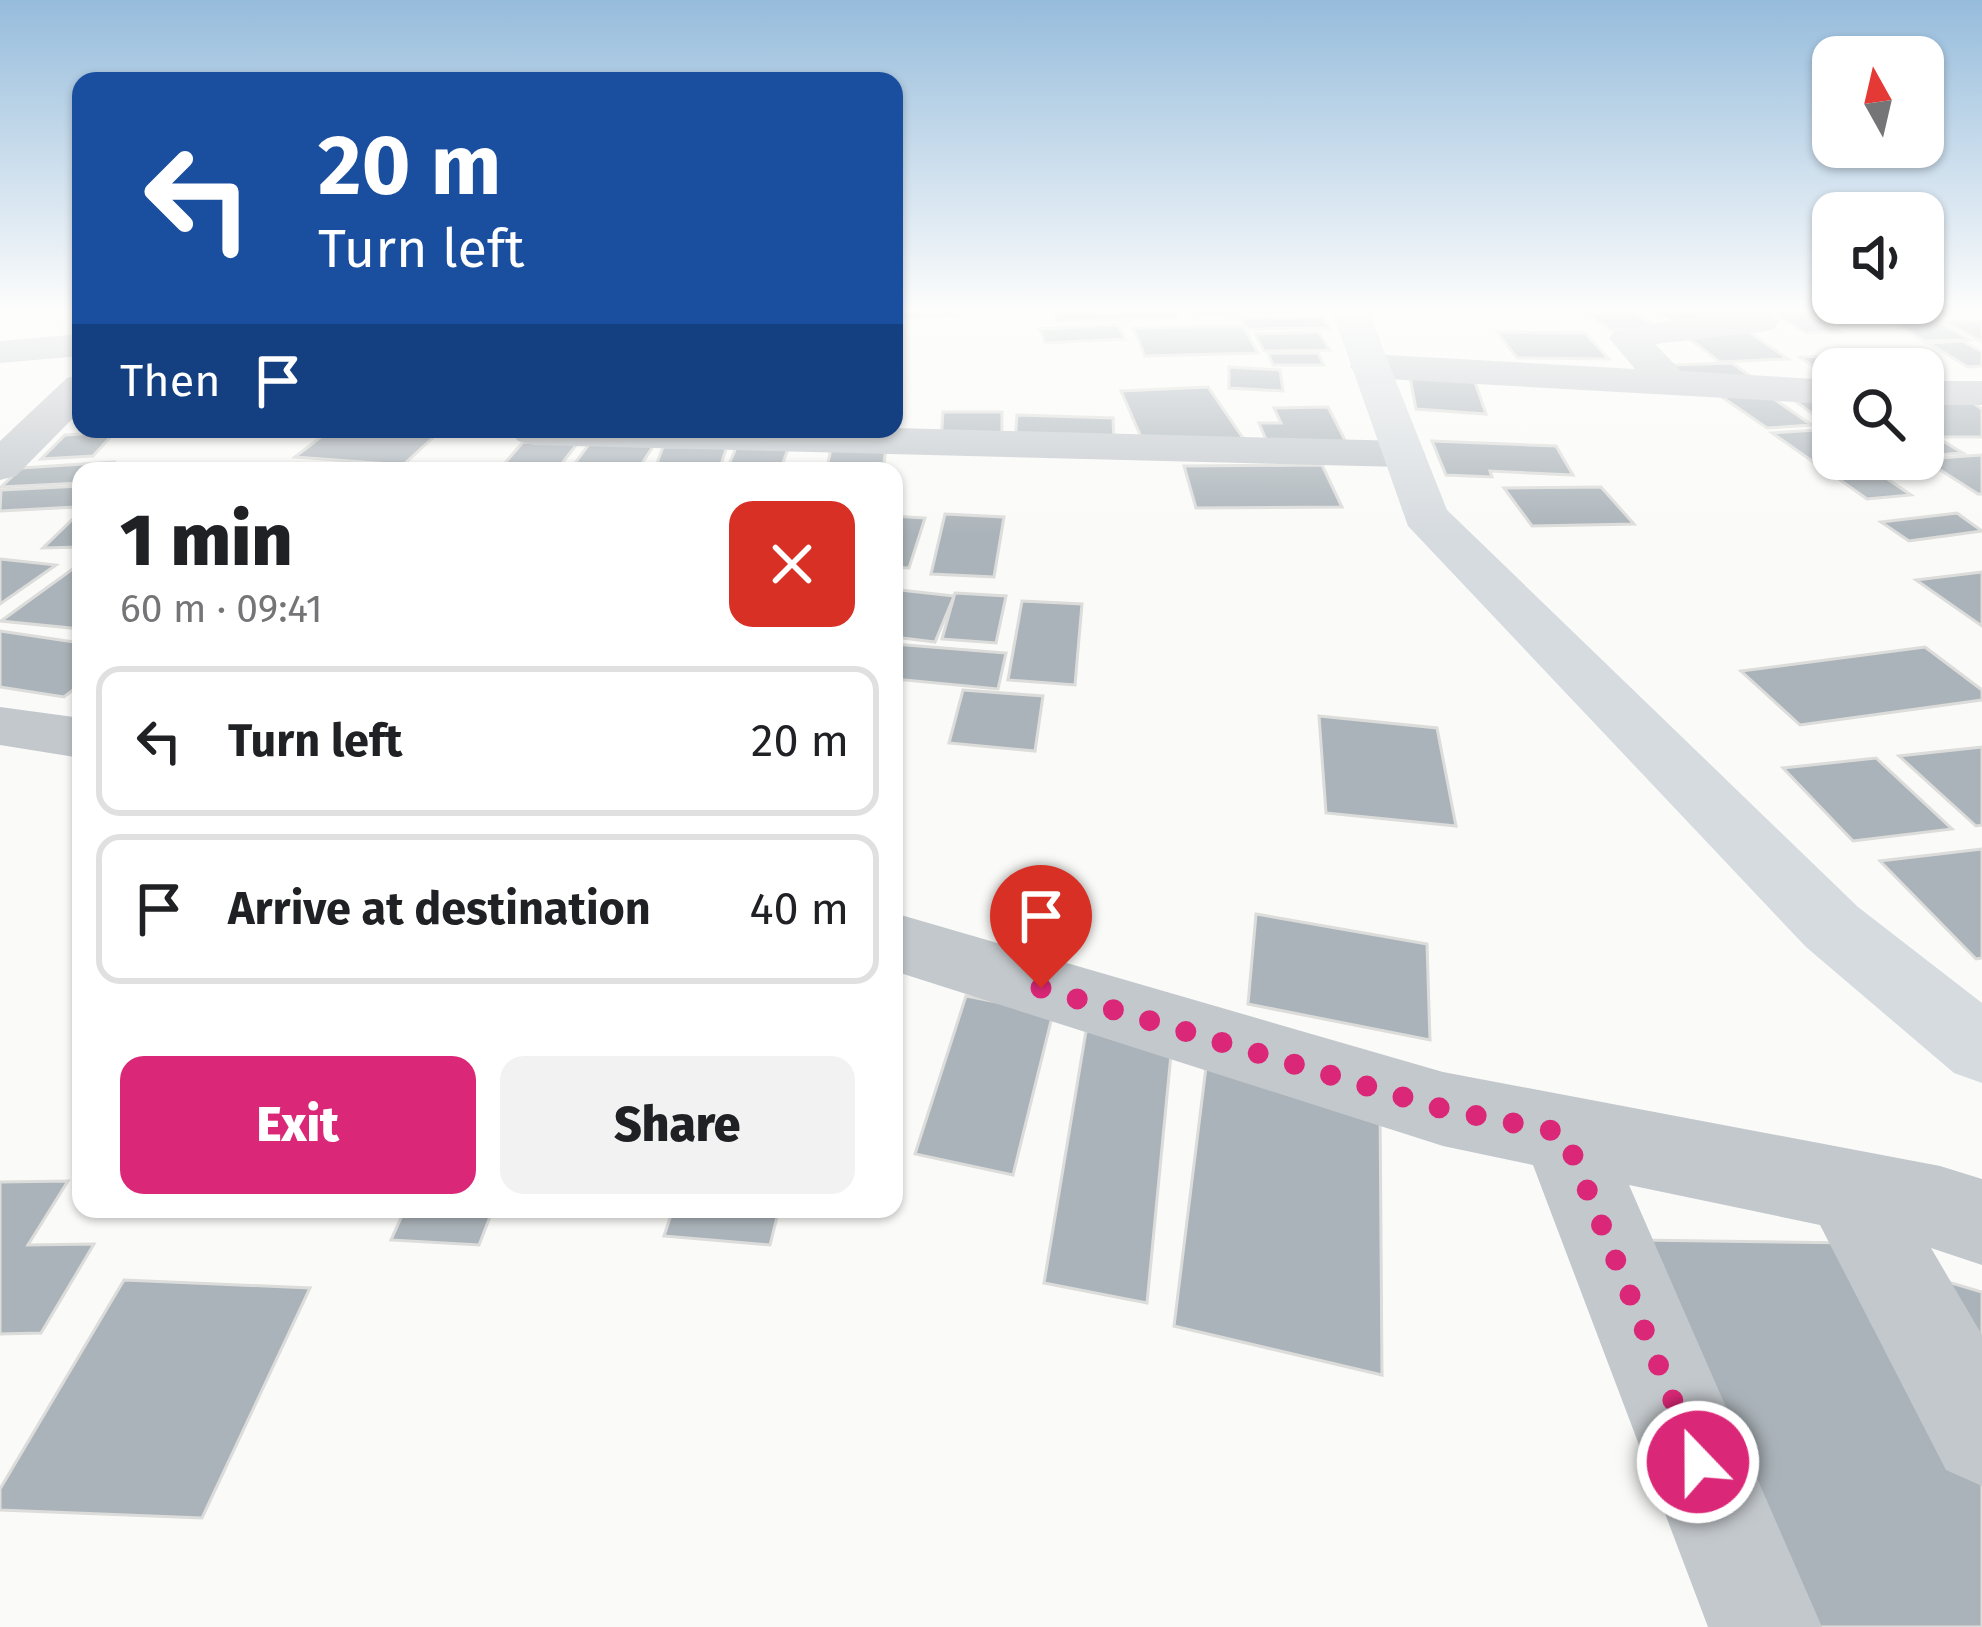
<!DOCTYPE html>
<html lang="en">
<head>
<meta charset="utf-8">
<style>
	:root { --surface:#fff; --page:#f2f2f2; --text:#202124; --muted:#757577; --line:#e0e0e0; --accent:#db2777 }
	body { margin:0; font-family:"Fira Sans",sans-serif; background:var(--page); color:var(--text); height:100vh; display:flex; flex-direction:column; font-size:45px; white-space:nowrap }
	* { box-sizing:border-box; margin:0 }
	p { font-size:39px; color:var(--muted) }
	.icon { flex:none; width:66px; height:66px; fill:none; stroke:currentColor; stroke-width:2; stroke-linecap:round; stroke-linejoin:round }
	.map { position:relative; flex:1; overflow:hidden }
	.side { position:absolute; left:72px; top:462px; width:831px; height:756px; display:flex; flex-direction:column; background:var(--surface); border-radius:24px; box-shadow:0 3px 9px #0004 }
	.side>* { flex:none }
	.guide { position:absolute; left:72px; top:72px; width:831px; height:366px; border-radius:24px; box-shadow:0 3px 9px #0004; background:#1a4fa0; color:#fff; overflow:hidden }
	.needle { width:78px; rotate:352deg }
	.tools { position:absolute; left:1812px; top:36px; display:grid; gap:24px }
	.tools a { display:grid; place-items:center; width:132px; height:132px; border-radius:24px; background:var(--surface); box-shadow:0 3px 9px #0004; font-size:60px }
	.pin { position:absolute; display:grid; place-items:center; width:102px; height:102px; color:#fff; margin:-123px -51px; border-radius:50% 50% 50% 0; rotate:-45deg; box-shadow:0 0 12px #0007 }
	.pin .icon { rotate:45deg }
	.me { position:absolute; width:132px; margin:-66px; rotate:338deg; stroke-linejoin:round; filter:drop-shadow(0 0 9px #0008) }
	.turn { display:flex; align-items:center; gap:42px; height:252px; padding:0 48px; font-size:54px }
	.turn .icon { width:156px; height:156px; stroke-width:2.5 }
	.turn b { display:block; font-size:84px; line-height:102px }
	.then { display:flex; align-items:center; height:114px; padding:0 48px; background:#0003; gap:24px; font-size:45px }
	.round { display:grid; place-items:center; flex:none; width:126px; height:126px; border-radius:24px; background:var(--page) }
	.head { display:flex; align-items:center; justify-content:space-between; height:204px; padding:0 48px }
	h1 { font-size:72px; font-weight:800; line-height:90px }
	.primary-button { display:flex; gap:24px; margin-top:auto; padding:24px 48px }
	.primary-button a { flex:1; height:138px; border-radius:24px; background:var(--accent); color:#fff; font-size:48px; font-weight:800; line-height:138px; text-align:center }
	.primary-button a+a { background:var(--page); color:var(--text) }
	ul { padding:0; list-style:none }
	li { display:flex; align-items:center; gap:36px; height:150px; margin:0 24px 18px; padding:0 24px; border:6px solid var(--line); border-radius:24px }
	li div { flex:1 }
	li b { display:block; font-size:45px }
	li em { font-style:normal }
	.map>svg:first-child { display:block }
	.building { fill:#aab3b9; stroke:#dcdcda; stroke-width:3 }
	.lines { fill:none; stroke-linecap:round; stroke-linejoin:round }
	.street { fill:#c3c8cc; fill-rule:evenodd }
	.secondary { fill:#d6dbdf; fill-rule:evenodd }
	.route { stroke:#db2777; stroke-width:21; stroke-dasharray:0 37.8 }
</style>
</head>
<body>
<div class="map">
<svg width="1982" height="1627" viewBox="0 0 1982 1627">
	<rect width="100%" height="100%" fill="#fafaf8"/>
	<g class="building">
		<path d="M894,308H960L961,316L894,318Z"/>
		<path d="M1053,308H1172L1177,318L1057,321Z"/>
		<path d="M1190,308H1317L1320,311L1195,316Z"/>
		<path d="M1580,308H1628L1657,327L1611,330Z"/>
		<path d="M1652,308H1705L1725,322L1675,324Z"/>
		<path d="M1764,308H1799L1841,332L1806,333Z"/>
		<path d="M1321,317L1329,328L1247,329L1241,318Z"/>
		<path d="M1936,320L1970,340L1924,341L1892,321Z"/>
		<path d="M1982,321V342L1946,322Z"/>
		<path d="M1118,325L1125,339L1045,343L1039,329Z"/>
		<path d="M1243,326L1258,353L1145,356L1133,328Z"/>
		<path d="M1745,329L1788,359L1720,362L1679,331Z"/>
		<path d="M1318,332L1330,350L1264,351L1255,334Z"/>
		<path d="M1497,332L1585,333L1609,359L1517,358Z"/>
		<path d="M1963,341L1982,352V366L1968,367L1928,343Z"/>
		<path d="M1268,353H1318L1324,365H1273Z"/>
		<path d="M1853,355L1874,369H1833V380L1800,357Z"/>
		<path d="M1732,363L1758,382L1691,384L1667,365Z"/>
		<path d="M1229,367L1280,370L1283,391L1229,388Z"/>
		<path d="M1410,378L1475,382L1486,414L1416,409Z"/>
		<path d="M1208,387L1245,441L1145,446L1121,391Z"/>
		<path d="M1765,393L1812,425L1767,428L1722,397Z"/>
		<path d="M1923,398H1966L1982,409V437H1943L1923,421Z"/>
		<path d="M1833,400V420L1822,421L1795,401Z"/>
		<path d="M1328,407L1346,442H1267L1259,423H1281L1274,408Z"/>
		<path d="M943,412H1002V441H941Z"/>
		<path d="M1017,415L1113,418L1114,445L1015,442Z"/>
		<path d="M331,429H364L437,434L403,465L295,457Z"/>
		<path d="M1923,429L1963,453L1923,456Z"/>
		<path d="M1817,430L1833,440V459H1861L1869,464L1822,468L1772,433Z"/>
		<path d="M115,432L93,456L41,459L65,435Z"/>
		<path d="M1432,441L1556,446L1573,475L1490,471L1492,477L1446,475Z"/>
		<path d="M523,442L577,444L556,471H498Z"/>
		<path d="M590,443L654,445L637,471H569Z"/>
		<path d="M727,446L719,471H654L663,447Z"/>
		<path d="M736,448L788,449L780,471H726Z"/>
		<path d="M831,449H886L883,471H826Z"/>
		<path d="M1982,455V494H1978L1923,459Z"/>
		<path d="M113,462L104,471H81V483L1,487L21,468Z"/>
		<path d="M1322,465L1342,507L1196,508L1184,466Z"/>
		<path d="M1870,467L1911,495L1867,499L1826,470Z"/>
		<path d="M81,486V501L76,507L0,511L1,490Z"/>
		<path d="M1601,487L1634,524L1532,526L1504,488Z"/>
		<path d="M1957,513L1982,531L1909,541L1881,522Z"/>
		<path d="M945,514L1004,517L994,577L931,574Z"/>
		<path d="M77,515H81V547L43,548Z"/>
		<path d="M894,516L925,518L909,568L894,567Z"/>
		<path d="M0,559L56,565L0,604Z"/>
		<path d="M74,568L81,569V629L1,621Z"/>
		<path d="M1982,572V626L1916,580Z"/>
		<path d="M900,590L954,596L935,642L894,637V601Z"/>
		<path d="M955,593L1006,596L996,643L942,639Z"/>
		<path d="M1022,601L1082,604L1075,685L1008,680Z"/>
		<path d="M0,631L81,643V684L64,697L0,687Z"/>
		<path d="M894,644L1006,653L998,689L894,679Z"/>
		<path d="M1925,647L1982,690V700L1800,725L1741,671Z"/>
		<path d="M963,690L1043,696L1035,751L949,743Z"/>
		<path d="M1319,716L1437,728L1456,826L1326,813Z"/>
		<path d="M1982,747V825L1976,826L1899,756Z"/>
		<path d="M1876,758L1952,829L1853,841L1783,768Z"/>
		<path d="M1982,849V958L1976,959L1880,861Z"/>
		<path d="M1256,914L1427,944L1430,1040L1248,1004Z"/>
		<path d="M966,996L1053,1013L1013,1175L915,1154Z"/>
		<path d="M1086,1031L1172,1044L1147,1303L1044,1283Z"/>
		<path d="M1206,1067L1380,1102L1382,1375L1174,1326Z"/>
		<path d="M68,1181L28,1245L94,1244L41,1333L0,1334V1182Z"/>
		<path d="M405,1209H493L479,1245L391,1240Z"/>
		<path d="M673,1209H779L770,1245L664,1236Z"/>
		<path d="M1636,1240L1856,1243L1982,1475V1627H1791Z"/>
		<path d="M1921,1274L1982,1292V1381Z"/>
		<path d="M124,1280L310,1288L202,1518L0,1510V1489Z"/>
	</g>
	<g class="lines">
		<g class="street">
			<path d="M1723,308H1764L1779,321L1774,329L1761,332L1655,344L1681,371L1833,380V404L1370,378L1356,374L1350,366L1356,358L1370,354L1635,369L1609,338L1615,330L1725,312Z"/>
			<path d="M81,334V356L0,363V341Z"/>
			<path d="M81,375V410L16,476L0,480V441L67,378Z"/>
			<rect x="1923" y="381" width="59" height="24"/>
			<path d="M894,428L1403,441L1419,445L1425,454L1419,463L1403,467L533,445L518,441L511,432Z"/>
			<path d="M0,707L81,718V758L0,745Z"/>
			<path d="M894,913L1443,1072L1940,1166L1982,1179V1265L1931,1248L1982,1335V1486L1946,1470L1820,1225L1629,1185L1822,1627H1708L1533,1165L1443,1146L894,971Z"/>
		</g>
		<path class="secondary" d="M1331,308H1367L1447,510L1858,907L1982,1003V1083L1954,1073L1806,947L1408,526Z"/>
	</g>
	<linearGradient id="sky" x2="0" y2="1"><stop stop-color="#96bcdc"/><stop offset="0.58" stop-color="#fdfdfc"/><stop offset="1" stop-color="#fdfdfc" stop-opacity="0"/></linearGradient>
	<rect width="1982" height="535" fill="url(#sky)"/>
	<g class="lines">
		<path class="route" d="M1041,988L1443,1109L1564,1133L1698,1462"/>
	</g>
</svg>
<div class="tools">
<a><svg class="needle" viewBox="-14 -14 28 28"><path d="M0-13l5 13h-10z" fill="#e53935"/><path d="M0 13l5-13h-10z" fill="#757577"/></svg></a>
<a><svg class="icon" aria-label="sound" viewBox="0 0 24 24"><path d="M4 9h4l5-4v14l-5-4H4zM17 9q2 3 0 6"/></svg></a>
<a><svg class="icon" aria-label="search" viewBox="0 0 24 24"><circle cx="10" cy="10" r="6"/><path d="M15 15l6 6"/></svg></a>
</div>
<div class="pin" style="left:1041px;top:988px;background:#d93025"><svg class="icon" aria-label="arrive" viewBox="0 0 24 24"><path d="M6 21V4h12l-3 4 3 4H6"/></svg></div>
<svg class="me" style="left:1698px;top:1462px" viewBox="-20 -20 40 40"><circle r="17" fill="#db2777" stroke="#fff" stroke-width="3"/><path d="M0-11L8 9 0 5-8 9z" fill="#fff"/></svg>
<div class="guide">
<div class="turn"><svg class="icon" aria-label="left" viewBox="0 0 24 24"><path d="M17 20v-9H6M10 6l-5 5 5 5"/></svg><div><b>20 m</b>Turn left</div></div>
<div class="then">Then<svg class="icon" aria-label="arrive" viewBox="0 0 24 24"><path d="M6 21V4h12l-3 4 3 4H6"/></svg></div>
</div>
<section class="side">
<div class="head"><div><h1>1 min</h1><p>60 m · 09:41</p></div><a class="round" style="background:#d93025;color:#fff"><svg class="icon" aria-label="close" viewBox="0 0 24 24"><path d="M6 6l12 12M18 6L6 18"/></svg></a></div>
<ul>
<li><svg class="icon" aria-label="left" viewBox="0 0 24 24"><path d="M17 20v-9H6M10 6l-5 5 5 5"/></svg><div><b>Turn left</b></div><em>20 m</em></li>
<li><svg class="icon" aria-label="arrive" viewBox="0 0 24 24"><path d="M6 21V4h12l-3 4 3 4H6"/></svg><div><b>Arrive at destination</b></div><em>40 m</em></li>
</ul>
<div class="primary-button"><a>Exit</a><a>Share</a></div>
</section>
</div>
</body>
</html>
